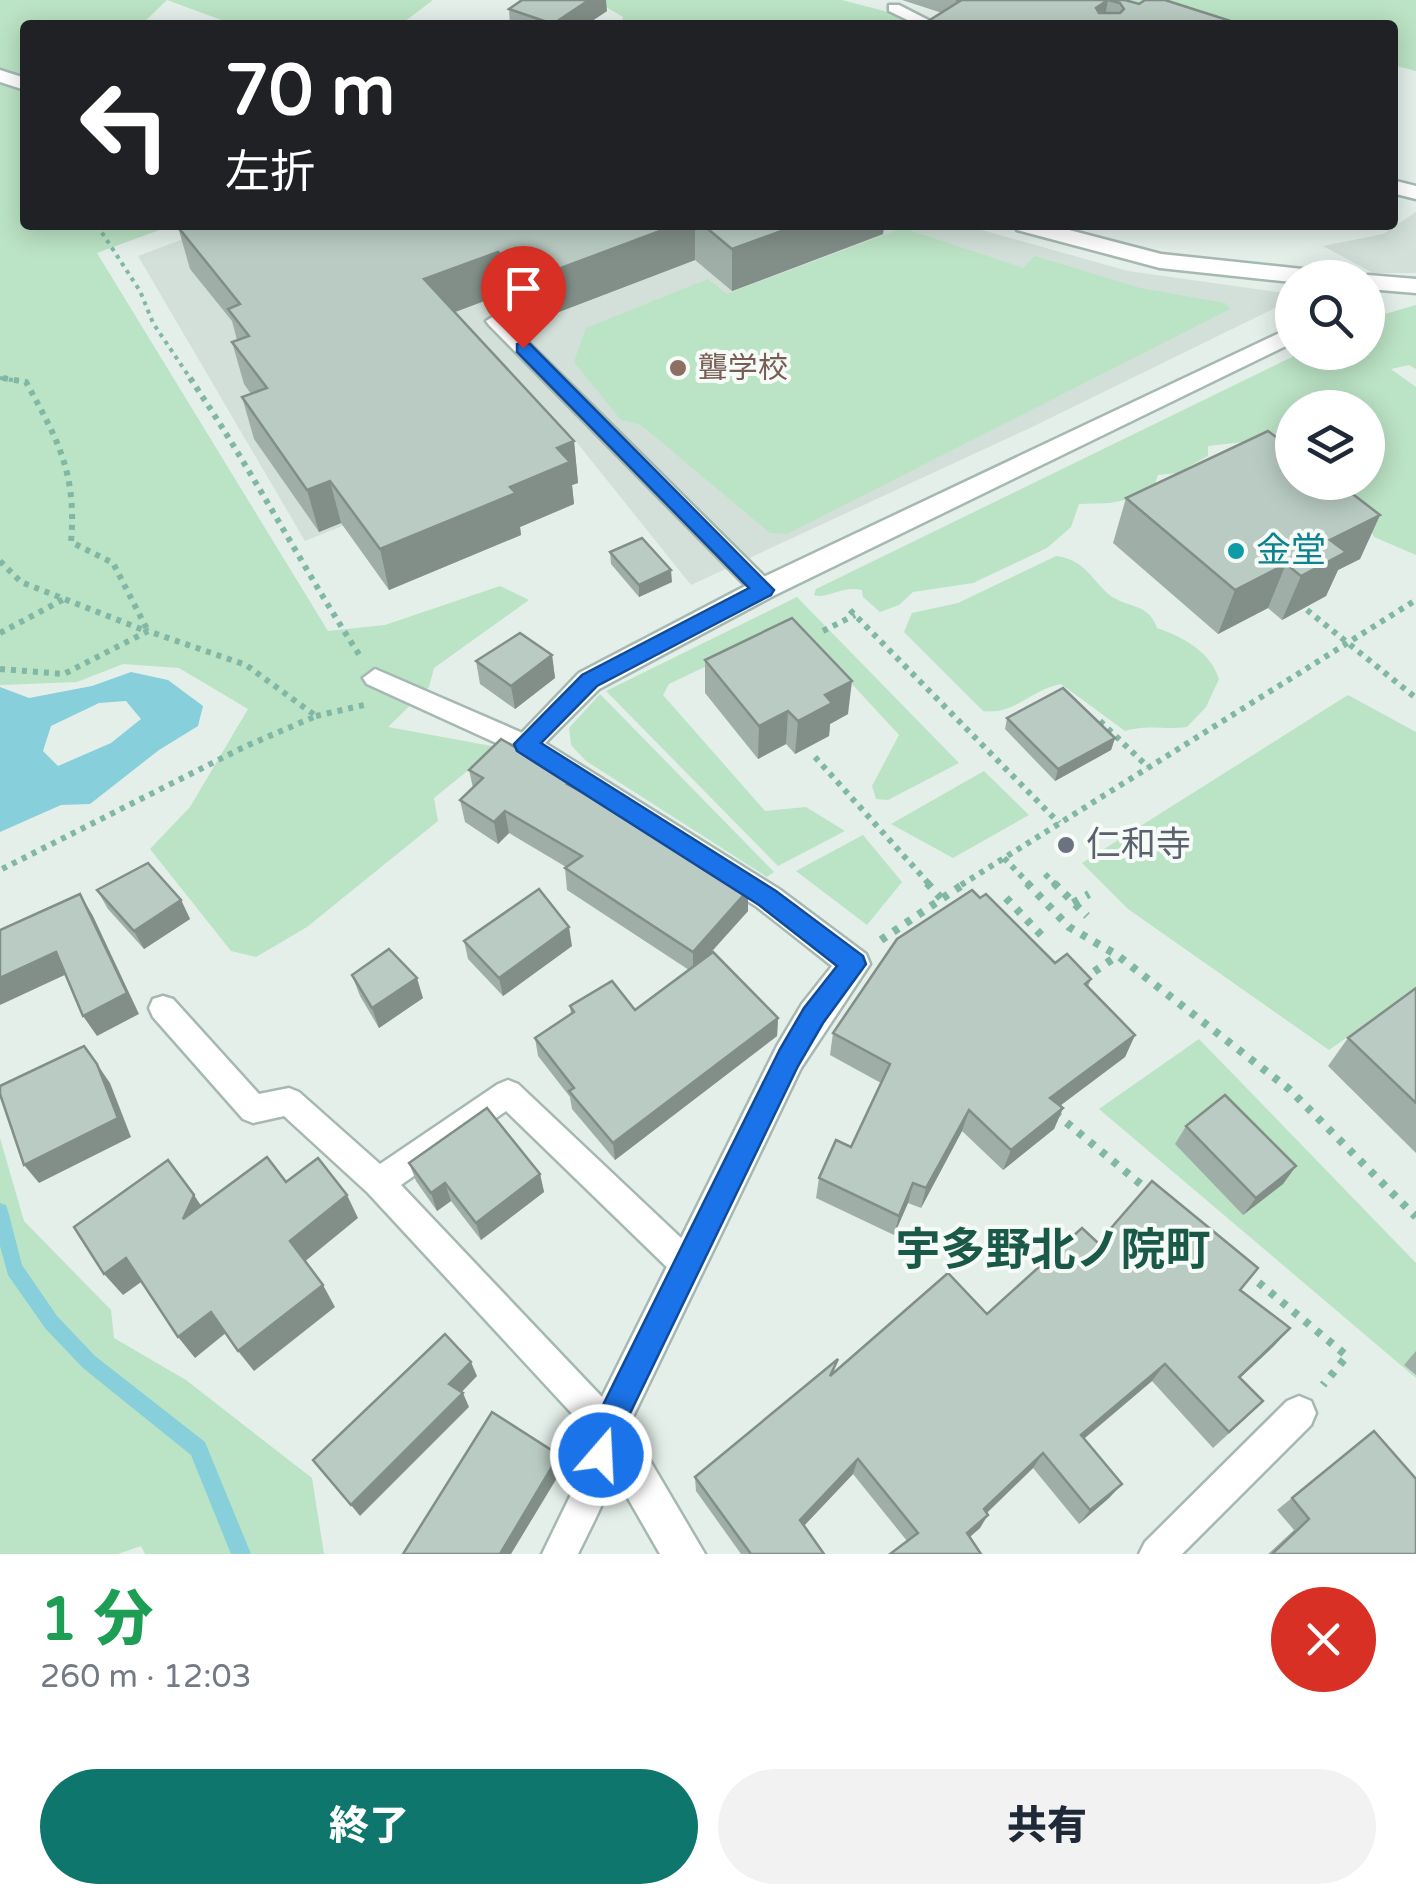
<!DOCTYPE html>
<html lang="ja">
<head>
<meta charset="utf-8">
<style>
	:root { --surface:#fff; --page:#f2f2f3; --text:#1f2937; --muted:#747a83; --accent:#0f766e }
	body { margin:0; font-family:"Varela Round","Noto Sans JP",sans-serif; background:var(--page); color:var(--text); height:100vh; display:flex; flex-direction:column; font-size:38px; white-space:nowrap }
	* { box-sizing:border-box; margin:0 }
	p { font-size:32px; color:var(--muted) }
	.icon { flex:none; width:55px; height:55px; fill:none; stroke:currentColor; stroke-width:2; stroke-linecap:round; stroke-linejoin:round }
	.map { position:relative; height:1554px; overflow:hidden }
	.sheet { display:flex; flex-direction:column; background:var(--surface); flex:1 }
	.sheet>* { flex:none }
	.guide { position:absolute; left:20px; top:20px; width:1378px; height:210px; border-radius:10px; box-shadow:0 5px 25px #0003; background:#202124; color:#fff; overflow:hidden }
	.fabs { position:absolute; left:1275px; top:260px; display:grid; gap:20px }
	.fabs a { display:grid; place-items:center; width:110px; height:110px; border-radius:50%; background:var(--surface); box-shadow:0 5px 25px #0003; font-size:50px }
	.pin { position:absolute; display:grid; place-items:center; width:85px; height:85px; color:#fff; margin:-102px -42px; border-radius:50% 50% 50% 0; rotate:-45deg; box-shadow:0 0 10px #0007 }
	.pin .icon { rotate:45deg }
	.me { position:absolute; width:110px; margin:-55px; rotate:19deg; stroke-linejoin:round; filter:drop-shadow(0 0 8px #0008) }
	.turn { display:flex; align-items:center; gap:35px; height:210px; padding:0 40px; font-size:45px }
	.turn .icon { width:130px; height:130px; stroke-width:2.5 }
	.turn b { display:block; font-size:70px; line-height:85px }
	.round { display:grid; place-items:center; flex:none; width:105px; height:105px; border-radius:52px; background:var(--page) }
	.headline { display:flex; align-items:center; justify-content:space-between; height:170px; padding:0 40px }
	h1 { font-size:60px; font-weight:800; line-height:75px; color:#1e9e55 }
	.action { display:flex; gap:20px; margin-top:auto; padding:20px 40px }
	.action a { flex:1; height:115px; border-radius:60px; background:var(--accent); color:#fff; font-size:40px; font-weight:800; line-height:115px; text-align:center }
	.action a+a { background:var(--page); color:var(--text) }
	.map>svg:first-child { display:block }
	.built { fill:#d2e0d9 }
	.green { fill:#bbe3c5 }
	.water { fill:#87cfda; fill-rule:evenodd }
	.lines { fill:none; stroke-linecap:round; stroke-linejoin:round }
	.stream { fill:#87cfda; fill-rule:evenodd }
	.service-casing { stroke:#a6b8b2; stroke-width:5 }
	.minor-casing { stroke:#a6b8b2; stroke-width:5 }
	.path-far2 { stroke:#81b7a5; stroke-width:4; stroke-dasharray:4 5; stroke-linecap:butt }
	.path-far1 { stroke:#81b7a5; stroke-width:6; stroke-dasharray:5 6; stroke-linecap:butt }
	.path { stroke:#81b7a5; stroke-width:8; stroke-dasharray:6 9; stroke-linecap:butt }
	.service { fill:#fff; fill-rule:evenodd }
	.minor { fill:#fff; fill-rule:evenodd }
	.wall { fill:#9fafa8 }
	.shaded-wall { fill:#828e88 }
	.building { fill:#b9cbc3; stroke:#828e88; stroke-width:2.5; fill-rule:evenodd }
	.route { fill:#1a73e8; stroke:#114b97; stroke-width:2.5 }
	.education-dot { fill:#8d6e63; stroke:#f6fbf8; stroke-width:4 }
	.culture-dot { fill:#0f9aa8; stroke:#f6fbf8; stroke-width:4 }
	.worship-dot { fill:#6b7280; stroke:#f6fbf8; stroke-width:4 }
	.labels { text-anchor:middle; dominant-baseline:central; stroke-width:8; stroke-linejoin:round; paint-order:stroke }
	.far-education-label { font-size:30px; fill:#785e54; stroke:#f6fbf8; text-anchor:start }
	.culture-label { font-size:35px; fill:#0d838f; stroke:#f6fbf8; text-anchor:start }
	.worship-label { font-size:35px; fill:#5b616d; stroke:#f6fbf8; text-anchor:start }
	.near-neighbourhood-label { font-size:45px; font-weight:bold; fill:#1a5948; stroke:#f6fbf8 }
</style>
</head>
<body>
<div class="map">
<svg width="1416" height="1554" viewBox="0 0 1416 1554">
	<rect width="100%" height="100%" fill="#e4efea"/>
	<g class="built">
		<path d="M1416,212V273H1373L1323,246L1383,234Z"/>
		<path d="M221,225H964L1128,271L1284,293L1275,308L1030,428L691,585L570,434L305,541L138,256Z"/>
	</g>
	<g class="green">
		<path d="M0,0H433L400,25H235L167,0L141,25H25V225H173L97,253L328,631L385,625L500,586L529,600L434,668L429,687L388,727L497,747L434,798L438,821L307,927L256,957L231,951L150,849L190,807L248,709L179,668L123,664L77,682L0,685Z"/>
		<path d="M605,0H842L884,11L915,25H621L623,17L606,7Z"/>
		<path d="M1125,0H1416V71L1393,65L1392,25H1228Z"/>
		<path d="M903,228L1023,268L1035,256L1140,288L1225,303L1230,309L787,534L770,533L641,425L621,420L574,362L586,328L708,279L727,294Z"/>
		<path d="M1416,305V369L1409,365L1391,369L1416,387V555L1374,537L1365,518L1296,483L1368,482V408H1292V480L1252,441L1208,446V456L1177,473L1158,475L1151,495L1110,503L1079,504L1071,527L1047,548L973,583L913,592L899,605L880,612L863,597L862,590C843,585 825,600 814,595L816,589L1300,353L1368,352V319Z"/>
		<path d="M1056,556C1082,559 1090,576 1107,593C1125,609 1148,601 1157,628C1184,637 1210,652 1219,679L1206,707L1187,727C1163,730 1149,724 1125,731L1061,684C1032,689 1013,716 983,711L904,632L912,613L958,603Z"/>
		<path d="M797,597L959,763L888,800L876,799L872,786L899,735L804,632L784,629L669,684L663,695L765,811L806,807L845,831L778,866L606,691Z"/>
		<path d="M600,694L774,872L767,877L586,761L571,745L569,728Z"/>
		<path d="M1348,695L1416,732V989L1329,1050L1128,909L1082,863Z"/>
		<path d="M984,771L1029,815L953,858L891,824Z"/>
		<path d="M863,835L902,882L867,925L796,871Z"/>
		<path d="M1199,1039L1416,1263V1378L1099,1109Z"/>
		<path d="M0,1138L24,1221L111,1310L114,1338L186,1380L312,1478L324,1554H145L141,1546L118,1554H0Z"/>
	</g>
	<path class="water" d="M131,672L168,680L203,706L198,726L159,750L90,804L61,805L0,832V687L29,698L92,686ZM126,701L141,719L111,743L58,766L43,751L51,726L99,703Z"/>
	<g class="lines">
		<path class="stream" d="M0,1203L6,1205L8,1211L22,1265L57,1316L95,1356L205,1442L251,1554H231L191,1455L83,1368L45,1328L8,1275L0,1246Z"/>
		<g class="service-casing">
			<g id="service">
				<path d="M889,5H899L938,25H918L889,11Z"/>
				<path d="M496,315L503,317L771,583L774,589L771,595H755L489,325L486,321Z"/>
				<path d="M375,669L534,738L537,745L534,752H516L367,684L363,678Z"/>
				<path d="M163,996L173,999L259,1094L289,1088L299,1092L380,1164L498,1084L508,1080L518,1084L697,1253L702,1264L697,1275L686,1279L675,1275L506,1111L401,1185L619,1415C634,1451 594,1520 578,1554H542L578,1480L589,1432L368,1193L284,1116L253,1123L243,1119L153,1017L149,1008L153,999Z"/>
				<path d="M1299,1396L1311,1401L1316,1413L1311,1425L1182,1554H1139L1145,1542L1287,1401Z"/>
			</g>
		</g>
		<g class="minor-casing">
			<g id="minor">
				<path d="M0,70L25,78V90L0,82Z"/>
				<path d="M1392,180L1416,186V199L1392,193Z"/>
				<path d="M1014,225H1050L1161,254L1321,271L1332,278H1292V282L1160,268L1017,230Z"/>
				<path d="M1368,275L1416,279V293L1368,289V278H1360Z"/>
				<path d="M1292,327V343L773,596L599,689L545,743L779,889L866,954L870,964L801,1068L629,1425L705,1554H660L587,1427L777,1046L802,1004L832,966L757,907L515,753L510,745L579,673L753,582Z"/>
			</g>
		</g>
		<g class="path-far2">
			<path d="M97,225L140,291L153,323L192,381"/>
			<path d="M0,378L19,381"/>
		</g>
		<g class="path-far1">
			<path d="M3,378L26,382C58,440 77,474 71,542L113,563L148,631"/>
			<path d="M190,378C251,468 301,565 360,656"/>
			<path d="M0,561L21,582L146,631"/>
			<path d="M850,610L1059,823"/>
			<path d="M1307,610L1416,698"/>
			<path d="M823,631L855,615"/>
			<path d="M0,633L66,598"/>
			<path d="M0,669L64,674L148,631L246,665L316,716L244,747L0,870"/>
			<path d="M316,716L364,705"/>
			<path d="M1100,721L1148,767"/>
			<path d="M815,757L930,885"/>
			<path d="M1004,858L1030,885"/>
			<path d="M1045,874L1056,885"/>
			<path d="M961,885L1416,600"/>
		</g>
		<g class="path">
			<path d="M927,883L941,898"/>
			<path d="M1027,883L1069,927L1117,955L1289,1089L1416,1217"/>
			<path d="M1054,883L1087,916"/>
			<path d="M1006,898L1047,941"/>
			<path d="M1073,903L1089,894"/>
			<path d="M881,940L965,883"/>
			<path d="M1082,980L1117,956"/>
			<path d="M1055,1113L1149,1191"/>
			<path d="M1247,1273L1347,1356L1323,1385"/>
		</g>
		<use href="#service" class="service"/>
		<use href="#minor" class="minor"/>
	</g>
	<g class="wall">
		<path d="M902,0H1125L1139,4L1243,25L942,13Z"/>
		<path d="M509,9L607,11L586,25H510Z"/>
		<path d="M184,225H884L883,234L732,291L695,260L530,323L503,294L455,312L574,441L578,483L572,485L574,504L520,527L521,535L389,590L341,523L319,532L254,439L242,397L251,394L244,384L232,342L237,340L232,321L190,269L178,227Z"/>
		<path d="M1126,498L1380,515L1360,559L1338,570L1326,596L1282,620L1268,608L1218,634L1113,543Z"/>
		<path d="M610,552L672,582L639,597L611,564Z"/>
		<path d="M552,655L555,678L515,709L480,684L476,661Z"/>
		<path d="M705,660L848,714L830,724L829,736L795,754L786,744L758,759L705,693Z"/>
		<path d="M1007,718L1115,738L1111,750L1055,781L1005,729Z"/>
		<path d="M469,770L571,779L572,787L748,911L707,957L778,1018L777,1036L615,1160L572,1109L570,1097L538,1056L535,1038L571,1015L570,1006L635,1010L689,970L567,890L565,868L566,867L509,833L498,844L465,822L460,800L473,788Z"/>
		<path d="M97,890L181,900L190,919L144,949L108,909Z"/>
		<path d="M464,941L572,946L503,996L468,959Z"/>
		<path d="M1055,963L1091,979L1088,987L1135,1035L1125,1057L1060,1106L1063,1108L1054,1129L1003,1170L962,1131L921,1208L908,1203L894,1235L816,1198L819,1178L851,1147L881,1083L830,1055L833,1033Z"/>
		<path d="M352,975L423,998L379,1028L360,996Z"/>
		<path d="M1416,988V1153L1328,1066L1348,1038Z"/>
		<path d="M1186,1126L1296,1166L1283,1184L1243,1215L1175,1144Z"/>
		<path d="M409,1163L540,1174L544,1192L481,1240L451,1201L437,1211L416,1181Z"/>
		<path d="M1098,1243L1241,1291L1290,1328L1240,1378L1247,1417L1213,1448L1152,1381L1084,1439L1122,1484L1109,1498L1079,1524L1033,1468L987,1513L980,1528L970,1537L907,1541L853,1474L804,1526L824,1554H741L696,1491L695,1477L835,1372L987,1314Z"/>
		<path d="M1416,1351V1375L1404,1365Z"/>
		<path d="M1374,1431L1416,1554H1268L1294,1530L1277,1510Z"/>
	</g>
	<g class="shaded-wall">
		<path d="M589,0H606L607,11L586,25H554Z"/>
		<path d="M1108,0L1105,16L1096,8Z"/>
		<path d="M676,225H695V260L530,323L526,281Z"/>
		<path d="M798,225H884L883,234L732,291V249Z"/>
		<path d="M498,252L503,294L431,321L424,279Z"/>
		<path d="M574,441L578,483L572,485L574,504L520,527L521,535L389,590L380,549L510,487L557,448Z"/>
		<path d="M330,481L341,523L319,532L307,490Z"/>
		<path d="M1380,515L1360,559L1338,570L1326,596L1282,620L1301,576L1330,540Z"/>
		<path d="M1286,564L1268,608L1218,634L1235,590Z"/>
		<path d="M671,570L672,582L639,597V585Z"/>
		<path d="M552,655L555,678L515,709L511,686Z"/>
		<path d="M852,681L848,714L830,724L829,736L795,754L798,721L825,695Z"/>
		<path d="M788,711L786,744L758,759L759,726Z"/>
		<path d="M1115,738L1111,750L1055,781L1058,769Z"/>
		<path d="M505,811L509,833L498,844L494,822Z"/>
		<path d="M748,890V911L693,972V952Z"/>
		<path d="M80,894L93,916L139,1014L97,1036L83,1016Z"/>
		<path d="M181,900L190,919L144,949L134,931Z"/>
		<path d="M569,927L572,946L503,996L499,978Z"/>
		<path d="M56,952L69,973L0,1005V978Z"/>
		<path d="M417,978L423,998L379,1028L372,1008Z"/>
		<path d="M778,1018L777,1036L615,1160L613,1143Z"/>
		<path d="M1135,1035L1125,1057L1042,1119L1050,1098Z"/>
		<path d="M97,1064L110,1083L131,1137L39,1183L24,1165Z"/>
		<path d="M1063,1108L1054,1129L1003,1170L1011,1150Z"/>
		<path d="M969,1110L962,1131L921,1208L926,1188Z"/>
		<path d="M1296,1166L1283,1184L1243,1215L1256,1198Z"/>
		<path d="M540,1174L544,1192L481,1240L476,1223Z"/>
		<path d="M445,1183L451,1201L437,1211L431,1193Z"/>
		<path d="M913,1183L908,1203L894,1235L899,1216Z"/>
		<path d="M194,1195L210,1219H183Z"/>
		<path d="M347,1195L358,1218L303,1263L290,1241Z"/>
		<path d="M126,1258L144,1280L123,1295L104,1274Z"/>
		<path d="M323,1285L335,1307L254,1371L238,1351Z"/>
		<path d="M211,1312L227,1332L195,1358L178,1337Z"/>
		<path d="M1290,1328L1274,1346L1223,1394L1239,1377Z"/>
		<path d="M471,1362L477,1376L455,1399L449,1384Z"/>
		<path d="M1165,1364L1152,1381L1069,1451L1081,1435Z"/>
		<path d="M463,1393L469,1407L360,1516L351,1505Z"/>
		<path d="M1043,1453L1033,1468L976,1523L984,1509Z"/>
		<path d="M559,1455L563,1468L511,1554H500Z"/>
		<path d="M858,1459L853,1474L797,1533L800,1520Z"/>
		<path d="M1122,1484L1109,1498L1079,1524L1090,1510Z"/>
		<path d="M988,1515L980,1528L959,1546L967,1533Z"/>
	</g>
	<g class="building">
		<path d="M522,0H589L553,24L509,9Z"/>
		<path d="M956,0H1125L1139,4L1145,0H1165L1243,25H922L960,1ZM1108,0L1120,3L1124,9L1120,13H1099L1096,8Z"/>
		<path d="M184,225H676L526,281L498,252L424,279L574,441L557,448L570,462L510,487L516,493L380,549L330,481L307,490L242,397L267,388L232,342L249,336L228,309L240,304L178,227Z"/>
		<path d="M703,225H798L732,249Z"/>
		<path d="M1268,431L1292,449V482H1337L1380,515L1330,540L1346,552L1301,576L1286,564L1235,590L1126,498Z"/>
		<path d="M642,538L671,570L639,585L610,552Z"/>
		<path d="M792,618L852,681L825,695L832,703L798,721L788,711L759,726L705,660Z"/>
		<path d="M520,633L552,655L511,686L476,661Z"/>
		<path d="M1063,688L1115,738L1058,769L1007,718Z"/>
		<path d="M501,739L571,779L567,784L667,837L748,890L693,952L565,868L582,856L505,811L494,822L460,800L483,778L469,770Z"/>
		<path d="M148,863L181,900L134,931L97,890Z"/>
		<path d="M539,889L569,927L499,978L464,941Z"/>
		<path d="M972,890L980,898L986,894L1055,963L1067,954L1091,979L1085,984L1135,1035L1050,1098L1063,1108L1011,1150L969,1110L926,1188L913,1183L899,1216L819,1178L836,1140L851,1147L890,1064L833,1033L897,939Z"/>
		<path d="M80,894L127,993L83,1016L56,952L0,978V930Z"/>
		<path d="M389,949L417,978L372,1008L352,975Z"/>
		<path d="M713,952L778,1018L613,1143L569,1091L574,1088L535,1038L574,1012L570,1006L612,981L635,1010Z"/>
		<path d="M1416,988V1103L1348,1038Z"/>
		<path d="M84,1046L97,1064L118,1118L24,1165L0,1094V1086Z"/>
		<path d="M1225,1095L1296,1166L1256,1198L1186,1126Z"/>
		<path d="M487,1108L540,1174L476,1223L445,1183L431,1193L409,1163Z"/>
		<path d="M267,1157L286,1182L318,1158L347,1195L290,1241L323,1285L238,1351L211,1312L178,1337L126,1258L104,1274L74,1227L168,1160L194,1195L183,1219Z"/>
		<path d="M1152,1181L1258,1268L1240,1290L1290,1328L1239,1377L1263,1401L1229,1432L1165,1364L1081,1435L1122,1484L1090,1510L1043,1453L984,1509L988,1515L967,1533L981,1554H890L918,1533L858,1459L800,1520L824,1554H751L695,1477L838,1359L830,1376L948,1273L987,1314L1082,1228L1098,1243Z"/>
		<path d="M445,1334L471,1362L449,1384L463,1393L351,1505L313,1460Z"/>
		<path d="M492,1412L559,1455L500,1554H403Z"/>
		<path d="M1374,1431L1416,1479V1554H1272L1309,1519L1292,1498Z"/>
	</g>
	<path class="route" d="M523,343L530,344L774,590L771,595L597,686L541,743L776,891L863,956L866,964L823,1023L798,1066L622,1430L612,1466L601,1470L590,1466L585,1455L597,1417L780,1049L804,1008L837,966L759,905L517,751L514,744L582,675L749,588L517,352V344Z"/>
	<circle class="education-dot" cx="678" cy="368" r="10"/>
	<circle class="culture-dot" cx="1236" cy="551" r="10"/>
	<circle class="worship-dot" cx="1066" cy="845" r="10"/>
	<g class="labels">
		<g class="far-education-label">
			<text x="698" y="368">聾学校</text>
		</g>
		<g class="culture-label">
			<text x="1256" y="551">金堂</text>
		</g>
		<g class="worship-label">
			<text x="1086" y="845">仁和寺</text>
		</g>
		<g class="near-neighbourhood-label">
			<text x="1053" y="1251">宇多野北ノ院町</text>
		</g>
	</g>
</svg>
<div class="fabs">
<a><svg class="icon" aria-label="search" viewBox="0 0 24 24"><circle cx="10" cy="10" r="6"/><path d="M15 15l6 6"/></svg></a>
<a><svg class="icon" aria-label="layers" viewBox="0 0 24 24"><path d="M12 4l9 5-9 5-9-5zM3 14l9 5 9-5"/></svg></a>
</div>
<div class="pin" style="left:523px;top:348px;background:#d93025"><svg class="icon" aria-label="arrive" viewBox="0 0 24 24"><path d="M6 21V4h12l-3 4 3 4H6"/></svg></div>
<svg class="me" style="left:601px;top:1455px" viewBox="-20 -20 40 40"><circle r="17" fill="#1a73e8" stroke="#fff" stroke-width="3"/><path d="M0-11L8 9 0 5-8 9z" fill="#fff"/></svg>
<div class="guide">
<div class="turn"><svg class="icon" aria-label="left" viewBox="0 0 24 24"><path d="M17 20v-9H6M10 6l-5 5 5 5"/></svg><div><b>70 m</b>左折</div></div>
</div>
</div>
<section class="sheet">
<div class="headline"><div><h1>1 分</h1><p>260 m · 12:03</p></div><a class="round" style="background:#d93025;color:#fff"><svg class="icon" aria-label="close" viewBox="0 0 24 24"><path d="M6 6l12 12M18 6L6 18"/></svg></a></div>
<div class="action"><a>終了</a><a>共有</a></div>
</section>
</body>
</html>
